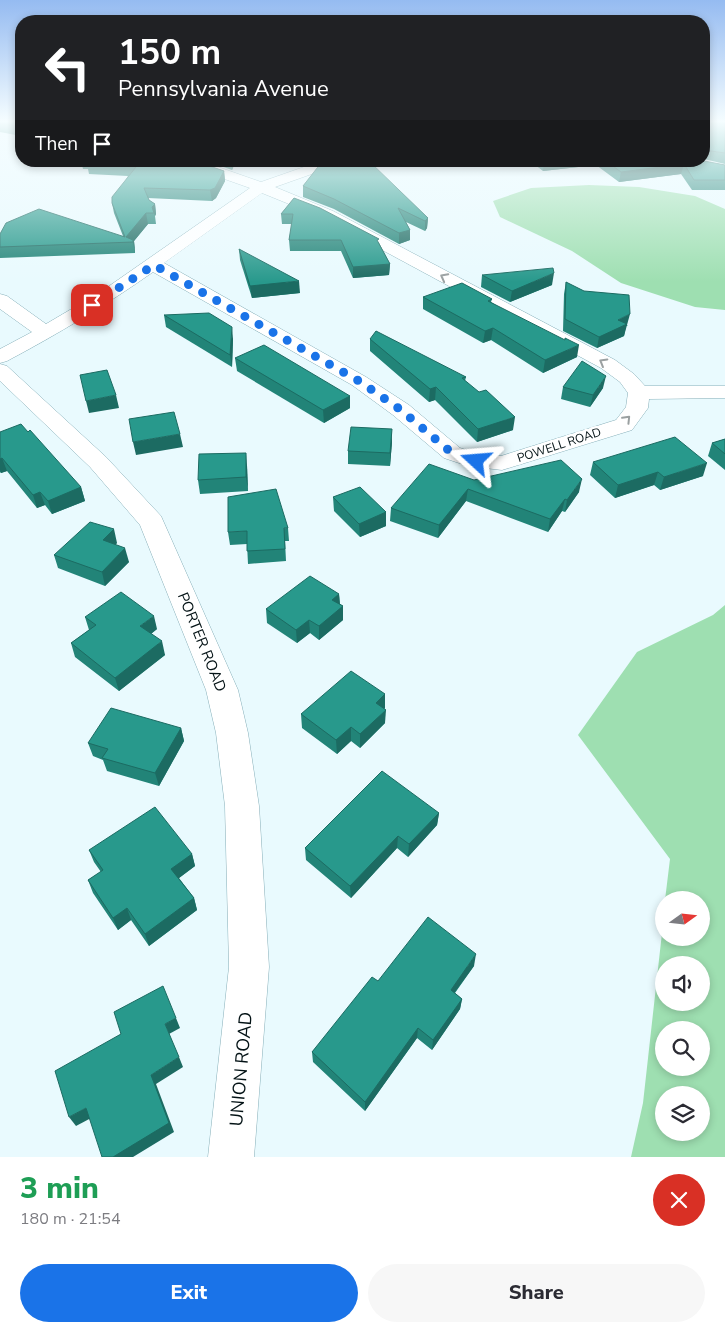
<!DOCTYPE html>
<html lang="en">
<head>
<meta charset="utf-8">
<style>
	:root { --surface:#fff; --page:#f7f7f7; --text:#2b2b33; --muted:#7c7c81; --accent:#1a73e8 }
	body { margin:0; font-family:"Nunito Sans",sans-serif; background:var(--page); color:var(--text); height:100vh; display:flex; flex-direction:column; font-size:19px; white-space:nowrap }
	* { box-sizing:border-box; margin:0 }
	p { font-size:16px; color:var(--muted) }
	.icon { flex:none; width:28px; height:28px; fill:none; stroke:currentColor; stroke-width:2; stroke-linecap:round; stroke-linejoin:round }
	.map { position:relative; height:1157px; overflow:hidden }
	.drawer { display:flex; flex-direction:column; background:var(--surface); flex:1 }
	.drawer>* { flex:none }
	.top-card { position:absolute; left:15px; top:15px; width:695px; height:152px; border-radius:20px; box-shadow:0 2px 8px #0003; background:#202124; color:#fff; overflow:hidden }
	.needle { width:32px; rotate:75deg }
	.fabs { position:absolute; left:655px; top:891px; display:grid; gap:10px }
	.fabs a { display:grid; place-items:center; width:55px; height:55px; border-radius:50%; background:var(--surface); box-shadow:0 2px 8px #0003; font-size:25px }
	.pin { position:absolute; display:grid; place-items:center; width:42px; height:42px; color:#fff; margin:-21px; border-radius:10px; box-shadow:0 2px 8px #0006 }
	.me { position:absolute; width:55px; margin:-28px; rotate:289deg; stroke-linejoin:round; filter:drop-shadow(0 0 4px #0008) }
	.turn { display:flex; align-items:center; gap:18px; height:105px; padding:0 20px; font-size:22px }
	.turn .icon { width:65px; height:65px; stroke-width:2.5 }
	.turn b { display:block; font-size:35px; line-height:42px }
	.then { display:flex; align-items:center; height:48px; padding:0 20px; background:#0003; gap:10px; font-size:19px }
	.round { display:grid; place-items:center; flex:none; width:52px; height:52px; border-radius:26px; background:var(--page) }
	.overview { display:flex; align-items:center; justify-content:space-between; height:85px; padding:0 20px }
	h1 { font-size:30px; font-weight:800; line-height:38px; color:#1e9e55 }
	.primary-button { display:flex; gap:10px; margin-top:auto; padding:10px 20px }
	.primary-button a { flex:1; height:58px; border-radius:30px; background:var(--accent); color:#fff; font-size:20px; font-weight:800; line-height:58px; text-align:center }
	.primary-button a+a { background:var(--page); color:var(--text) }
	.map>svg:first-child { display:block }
	.green { fill:#9edfb1; fill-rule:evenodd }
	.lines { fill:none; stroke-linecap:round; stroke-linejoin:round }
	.minor-casing { stroke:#86afb9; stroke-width:1 }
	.minor { fill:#fff; fill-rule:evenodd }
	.wall { fill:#228478 }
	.shaded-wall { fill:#1c6b62 }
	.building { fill:#28998c; stroke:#1c6b62 }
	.oneway { stroke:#9aa0a1 }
	.route { stroke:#1a73e8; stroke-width:9; stroke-dasharray:0 16.2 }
	.labels { text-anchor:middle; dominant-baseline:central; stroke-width:5; stroke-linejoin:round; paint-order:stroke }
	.far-street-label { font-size:12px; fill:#031215; stroke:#fff }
	.street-label { font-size:15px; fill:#031215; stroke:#fff }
	.near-street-label { font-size:18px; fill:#031215; stroke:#fff }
</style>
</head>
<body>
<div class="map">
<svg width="725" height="1157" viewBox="0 0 725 1157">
	<rect width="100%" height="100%" fill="#e9fafe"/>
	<g class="green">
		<path d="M589,185L639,187L695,196L725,209V310L695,307L621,283L572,251L500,217L493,201L531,188Z"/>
		<path d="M725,605V1157H631L643,1103L664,915V938H701V900H665L670,859L578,735L637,652L713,615ZM664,965H701V1002H664ZM664,1030H701V1068H664ZM664,1095H701V1132H664Z"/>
	</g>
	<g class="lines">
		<g class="minor-casing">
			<g id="minor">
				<path d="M180,161H201L261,182L321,161H342L340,164L275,187L333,211L615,360L634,374L645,386H725V398L649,399L648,408L632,430L502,470L468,466L444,458L393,415L352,385L153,272C106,305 58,334 7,361L0,363V349L32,332L0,309V294L7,296L46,324L102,291L250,188L182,164ZM262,193L321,217L601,368L620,382L628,393L626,407L616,420L501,456L479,454L460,448L409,405L366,377L164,263Z"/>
				<path d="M0,364L7,366L106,457L161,516L238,690L248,733L259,806L269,967L254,1157H208L229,967L225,806L216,733L206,690L140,525L90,467L0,381Z"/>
			</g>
		</g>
		<use href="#minor" class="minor"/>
	</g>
	<g class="wall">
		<path d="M0,120H21V136L0,132Z"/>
		<path d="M704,120H725V164L704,159Z"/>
		<path d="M81,161H195L224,171L225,181L216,198L212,201L148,198L149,200L155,204L156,214L155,216L156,224H148L134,241L135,251V253L0,258V234L123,236L114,213L112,203L128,176L89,174L88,169H83Z"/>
		<path d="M207,161H236L232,170Z"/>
		<path d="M455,161H502L500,167L455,164Z"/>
		<path d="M530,161H704L725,165V190H692L681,174L619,182L596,165L543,171Z"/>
		<path d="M321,163L428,218L427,228L425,231L406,222L410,230V240L399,244L334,209L303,197V186Z"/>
		<path d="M294,198L379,243L390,264L389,275L353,278L341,251H290L289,240L292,224H282L281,214Z"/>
		<path d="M239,249L300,293L252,298L240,260Z"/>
		<path d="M482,275L552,285L510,302L481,287Z"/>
		<path d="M566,282L628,326H626L624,336L597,348L563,331L564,294Z"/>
		<path d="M423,297L492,299L491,302L577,357L543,373L491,340L483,343L423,309Z"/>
		<path d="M164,315L233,339L232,367L166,327Z"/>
		<path d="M370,339L466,377L465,381L513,430L477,442L435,400L429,402L370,351Z"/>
		<path d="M235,358L350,396V408L324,423L237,371Z"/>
		<path d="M563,387L603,388L590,407L561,399Z"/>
		<path d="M0,432L81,487L85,501L52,514L45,505L37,508L7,471L1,473L0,472Z"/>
		<path d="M725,439V470L708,456L712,443Z"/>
		<path d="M392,442L390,466L348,464V451Z"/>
		<path d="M593,462L703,476L660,490L654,485L615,498L590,475Z"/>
		<path d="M247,466L248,491L200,494L198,480Z"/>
		<path d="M474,480L579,492L565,512L562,511L548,532L466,501L438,538L390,521L391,508Z"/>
		<path d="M333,497L386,512V526L360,537L334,511Z"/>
		<path d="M288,528L289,541H285L286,561L248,564L247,544L230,545L228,532Z"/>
		<path d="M117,543L115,545L129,562L105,586L58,568L54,555Z"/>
		<path d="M339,594L340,604L343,606V620L319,640L310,633L297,643L267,623L266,609Z"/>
		<path d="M85,617L157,629L151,634L165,655L119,691L75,657L71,643L89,630Z"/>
		<path d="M384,708L385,723L360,748L351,741L337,754L302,728L301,714L385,708Z"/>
		<path d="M181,728L184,741L159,786L107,771L103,760L93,756L88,743Z"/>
		<path d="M439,813L437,825L408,857L397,848L351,898L306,860L305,848Z"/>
		<path d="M89,850L192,854L195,866L179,878L194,898L197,910L149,946L131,920L118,930L93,893L88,880L101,872L94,862Z"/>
		<path d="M474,966L455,993L462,999L460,1009L432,1050L417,1038L365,1111L313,1062L312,1052L378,981Z"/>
	</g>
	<g class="shaded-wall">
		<path d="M231,161H236L232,170Z"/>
		<path d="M544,161H596V165L543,171Z"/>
		<path d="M684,164L681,174L619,182L621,172Z"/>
		<path d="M224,171L225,181L216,198L212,201L210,190Z"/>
		<path d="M155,204L156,214L155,216L152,207Z"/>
		<path d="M146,213L148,224L134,241L135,251V253L133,242L126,237Z"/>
		<path d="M428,218L427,228L425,231V221Z"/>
		<path d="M410,230V240L399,244V233Z"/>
		<path d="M390,264L389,275L353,278V267Z"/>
		<path d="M554,273L552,285L510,302L512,291Z"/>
		<path d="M299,281L300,293L252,298L250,286Z"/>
		<path d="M630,314L624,336L597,348L599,337L618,320Z"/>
		<path d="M232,327L233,339L232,367L230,355Z"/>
		<path d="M493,328L491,340L483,343L485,331Z"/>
		<path d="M579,345L577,357L543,373L545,360Z"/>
		<path d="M606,376L603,388L590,407L593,395Z"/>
		<path d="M436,387L435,400L429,402L430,389Z"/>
		<path d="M116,395L119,408L89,413L86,401Z"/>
		<path d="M350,396V408L324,423L323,410Z"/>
		<path d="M515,417L513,430L477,442L478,429Z"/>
		<path d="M392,429V442L390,466V453Z"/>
		<path d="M180,434L183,447L136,455L133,442Z"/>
		<path d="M246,453L247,466L248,491L246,477Z"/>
		<path d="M2,458L7,471L1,473L0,470V459Z"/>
		<path d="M707,463L703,476L660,490L664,477Z"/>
		<path d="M658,472L654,485L615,498L618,485Z"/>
		<path d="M582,479L579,492L565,512L567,500Z"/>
		<path d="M81,487L85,501L52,514L48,501Z"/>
		<path d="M468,489L466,501L438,538L439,525Z"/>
		<path d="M40,492L45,505L37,508L33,495Z"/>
		<path d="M565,499L562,511L548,532L550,519Z"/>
		<path d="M386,512V526L360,537L359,524Z"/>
		<path d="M114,529L117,543L106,554L103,540Z"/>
		<path d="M125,548L129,562L105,586L102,572Z"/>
		<path d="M339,594L340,607L332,600Z"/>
		<path d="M343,606V620L319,640V626Z"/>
		<path d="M154,616L157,629L143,640L140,626Z"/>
		<path d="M309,620L310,633L297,643L296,630Z"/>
		<path d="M162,641L165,655L119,691L115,678Z"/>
		<path d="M385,694V708L376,716V703Z"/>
		<path d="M386,710L385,723L360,748V734Z"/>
		<path d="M351,727V741L337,754L336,740Z"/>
		<path d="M181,728L184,741L159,786L155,773Z"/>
		<path d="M439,813L437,825L408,857L409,844Z"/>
		<path d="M398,836L397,848L351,898L350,886Z"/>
		<path d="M192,854L195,866L175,881L171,869Z"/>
		<path d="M194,898L197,910L149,946L145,934Z"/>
		<path d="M127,908L131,920L118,930L113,918Z"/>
		<path d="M476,954L474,966L449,1000L451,990Z"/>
		<path d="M462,999L460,1009L432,1050L433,1040Z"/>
		<path d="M176,1018L180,1028L169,1034L165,1024Z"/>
		<path d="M418,1028L417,1038L365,1111V1102Z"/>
		<path d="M179,1057L183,1067L156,1084L174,1132L133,1157H113L151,1075Z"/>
		<path d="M86,1108L93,1117L76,1126L69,1117Z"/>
	</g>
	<g class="building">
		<path d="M0,120H21V127L0,123Z"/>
		<path d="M704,120H725V153L704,150Z"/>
		<path d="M90,161H195L224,171L215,188L210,190L144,188L149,200L155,204L152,207L154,213H146L126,237L133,240V242L0,247V234L6,223L39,209L125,237L112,203V197L136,167L87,164Z"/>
		<path d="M326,161H369L428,218L425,221L398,208L410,230L399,233L334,199L303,186L321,163Z"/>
		<path d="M606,161H704L725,165V180H694L684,164L621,172Z"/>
		<path d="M294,198L320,208L379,239L377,240L390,264L353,267L341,240H289L293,214H281Z"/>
		<path d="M239,249L299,281L250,286Z"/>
		<path d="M553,268L554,273L512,291L482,275Z"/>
		<path d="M566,282L584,291L629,295L630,314L618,320L627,324L599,337L565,319Z"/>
		<path d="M462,283L492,299L488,301L565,340V338L579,345L545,360L493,328L485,331L423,297Z"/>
		<path d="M209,313L232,327L230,355L164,315Z"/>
		<path d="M376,331L466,377L462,378L479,392L486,390L515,417L478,429L436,387L430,389L370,339Z"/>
		<path d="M264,345L350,396L323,410L235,358Z"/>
		<path d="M582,361L606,376L593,395L563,387Z"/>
		<path d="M107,370L116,395L86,401L80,375Z"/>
		<path d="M174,412L180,434L133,442L129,419Z"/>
		<path d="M21,424L28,432L30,430L81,487L48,501L40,492L33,495L2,458L0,459V432Z"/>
		<path d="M351,427L392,429L390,453L348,451Z"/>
		<path d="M675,437L707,463L664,477L658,472L618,485L593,462Z"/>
		<path d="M725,439V454L712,443Z"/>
		<path d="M246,453V477L198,480L199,454Z"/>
		<path d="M561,460L582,479L567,500L565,499L550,519L468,489L439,525L391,508L429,464L474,480Z"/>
		<path d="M360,487L386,512L359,524L333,497Z"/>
		<path d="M276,489L288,528H284L285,549L247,551V531L228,532V497Z"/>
		<path d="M90,522L114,529L103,540L125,548L102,572L54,555Z"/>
		<path d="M310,576L339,594L332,600L343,606L319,626L309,620L296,630L266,609Z"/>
		<path d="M121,592L154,616L140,626L162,641L115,678L71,643L96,625L85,617Z"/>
		<path d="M351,671L385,694L376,703L386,710L360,734L351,727L336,740L301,714Z"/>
		<path d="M111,708L181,728L155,773L102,758L108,749L88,743Z"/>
		<path d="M382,771L439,813L409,844L398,836L350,886L305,848Z"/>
		<path d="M155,807L192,854L171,869L194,898L145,934L127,908L113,918L88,880L103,870L89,850Z"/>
		<path d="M428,917L476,954L451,990L462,999L433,1040L418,1028L365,1102L312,1052L372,977L378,981Z"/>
		<path d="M163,986L176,1018L165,1024L179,1057L151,1075L169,1123L113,1157H102L86,1108L69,1117L55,1071L121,1034L114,1012Z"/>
	</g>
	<defs><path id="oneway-chevron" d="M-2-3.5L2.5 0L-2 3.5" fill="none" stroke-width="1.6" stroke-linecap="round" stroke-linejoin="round" transform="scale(1.25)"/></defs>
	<g class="oneway">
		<use href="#oneway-chevron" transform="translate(444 277) rotate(-152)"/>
		<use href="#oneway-chevron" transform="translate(603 362) rotate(-150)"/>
		<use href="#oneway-chevron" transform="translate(627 419) rotate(-46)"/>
	</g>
	<linearGradient id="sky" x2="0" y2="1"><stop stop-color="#95bbf1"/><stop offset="0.43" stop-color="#f5fdff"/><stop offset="1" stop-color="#f5fdff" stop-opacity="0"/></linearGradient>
	<rect width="725" height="282" fill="url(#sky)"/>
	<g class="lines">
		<path class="route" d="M92,305L154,265L359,381L401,410L452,453L476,461"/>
	</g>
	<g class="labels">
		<g class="far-street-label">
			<text transform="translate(559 445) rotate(-18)">POWELL ROAD</text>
		</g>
		<g class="street-label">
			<text transform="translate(202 642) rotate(68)">PORTER ROAD</text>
		</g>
		<g class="near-street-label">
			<text transform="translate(241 1069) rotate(-85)">UNION ROAD</text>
		</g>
	</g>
</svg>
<div class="fabs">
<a><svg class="needle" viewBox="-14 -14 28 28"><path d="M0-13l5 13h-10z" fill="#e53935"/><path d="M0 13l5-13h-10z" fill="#7c7c81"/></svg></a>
<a><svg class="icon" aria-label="sound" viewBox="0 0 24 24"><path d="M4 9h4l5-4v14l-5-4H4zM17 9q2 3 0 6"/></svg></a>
<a><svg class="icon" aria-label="search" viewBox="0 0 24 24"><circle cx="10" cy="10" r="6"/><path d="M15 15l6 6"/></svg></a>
<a><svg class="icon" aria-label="layers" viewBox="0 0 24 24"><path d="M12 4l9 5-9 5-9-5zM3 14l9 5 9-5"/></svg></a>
</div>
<div class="pin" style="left:92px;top:305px;background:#d93025"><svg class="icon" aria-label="arrive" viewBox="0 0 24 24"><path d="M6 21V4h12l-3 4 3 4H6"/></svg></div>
<svg class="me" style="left:476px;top:461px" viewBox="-20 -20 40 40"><path d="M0-17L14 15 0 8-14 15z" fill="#1a73e8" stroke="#fff" stroke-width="4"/></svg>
<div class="top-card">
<div class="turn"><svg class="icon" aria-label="left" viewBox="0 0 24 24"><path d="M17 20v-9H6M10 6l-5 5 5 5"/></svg><div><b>150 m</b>Pennsylvania Avenue</div></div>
<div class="then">Then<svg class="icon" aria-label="arrive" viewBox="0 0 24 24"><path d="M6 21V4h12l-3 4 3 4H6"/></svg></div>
</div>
</div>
<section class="drawer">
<div class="overview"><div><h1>3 min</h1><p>180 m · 21:54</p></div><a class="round" style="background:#d93025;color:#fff"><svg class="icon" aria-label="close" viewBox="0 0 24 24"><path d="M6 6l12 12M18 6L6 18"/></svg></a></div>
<div class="primary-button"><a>Exit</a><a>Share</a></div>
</section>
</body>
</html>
